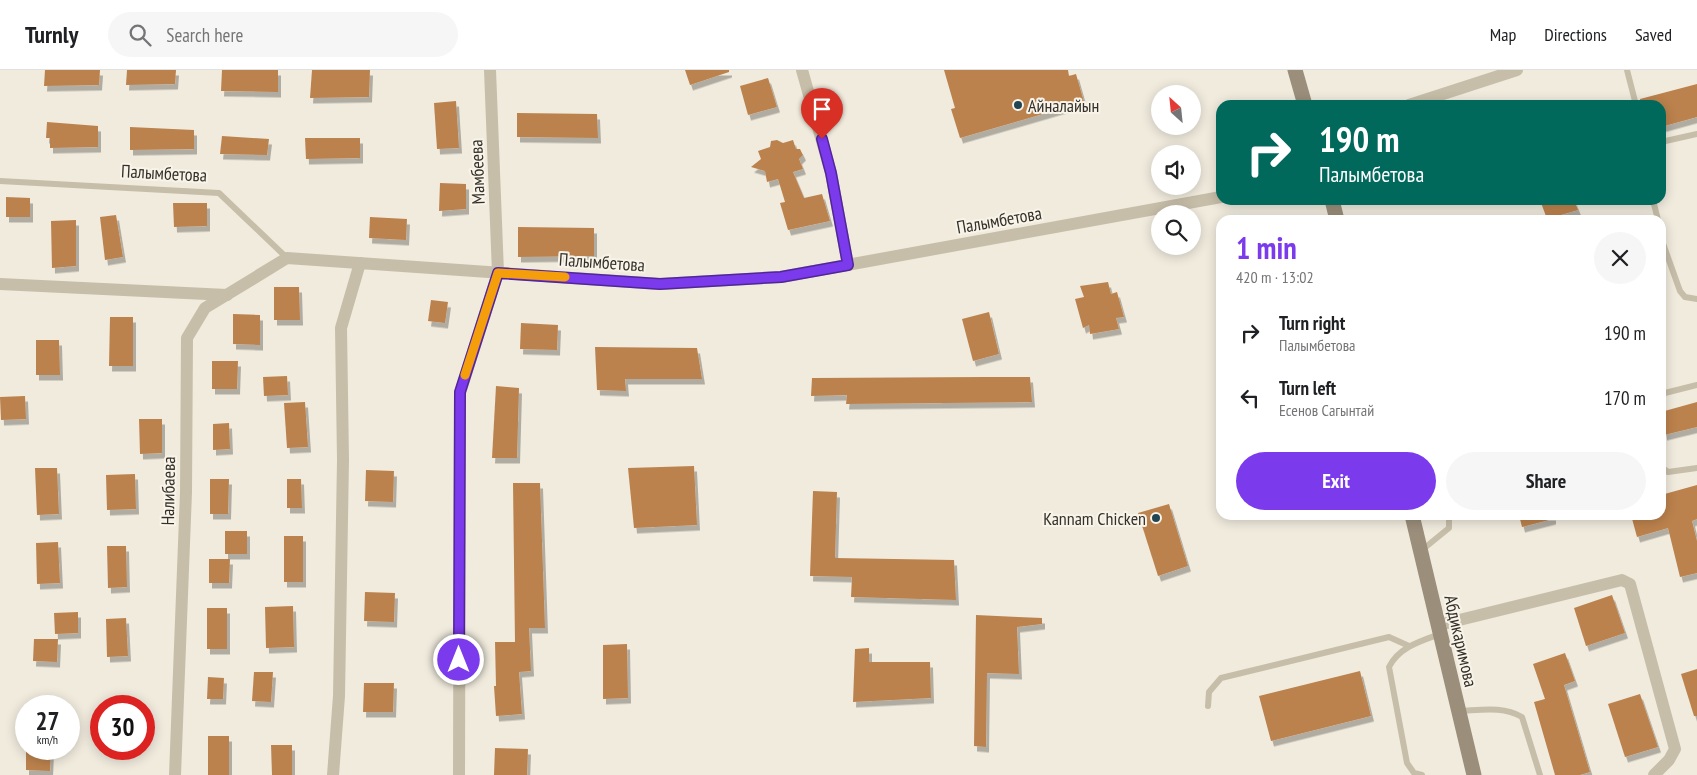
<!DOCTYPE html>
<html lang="en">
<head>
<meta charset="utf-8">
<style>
	:root { --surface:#fff; --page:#f6f6f6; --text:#202124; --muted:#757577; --line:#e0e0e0; --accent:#7c3aed }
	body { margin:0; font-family:"PT Sans Narrow",sans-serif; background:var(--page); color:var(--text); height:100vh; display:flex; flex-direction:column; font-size:19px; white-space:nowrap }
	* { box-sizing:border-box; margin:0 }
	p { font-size:16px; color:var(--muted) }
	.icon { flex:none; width:28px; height:28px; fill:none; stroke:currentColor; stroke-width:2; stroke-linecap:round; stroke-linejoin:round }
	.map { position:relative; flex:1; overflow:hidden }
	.sheet { position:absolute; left:1216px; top:145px; width:450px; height:305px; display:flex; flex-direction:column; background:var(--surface); border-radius:15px; box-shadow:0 2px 12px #0003 }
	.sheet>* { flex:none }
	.banner { position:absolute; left:1216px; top:30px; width:450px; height:105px; border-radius:15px; box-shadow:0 2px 12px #0003; background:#00695c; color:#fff; overflow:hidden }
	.needle { width:32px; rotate:333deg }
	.fabs { position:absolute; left:1151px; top:15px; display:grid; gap:10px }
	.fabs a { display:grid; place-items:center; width:50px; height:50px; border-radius:50%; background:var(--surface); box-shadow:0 2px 12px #0003; font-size:25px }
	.speed { position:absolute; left:15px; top:625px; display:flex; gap:10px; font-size:25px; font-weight:700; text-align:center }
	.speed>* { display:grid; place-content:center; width:65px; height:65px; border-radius:50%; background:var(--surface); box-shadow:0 2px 12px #0003; line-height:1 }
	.speed small { font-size:12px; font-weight:400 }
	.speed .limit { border:8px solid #d22; background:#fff; color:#111 }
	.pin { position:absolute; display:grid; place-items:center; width:42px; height:42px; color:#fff; margin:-51px -21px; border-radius:50% 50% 50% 0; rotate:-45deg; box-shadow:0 0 5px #0007 }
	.pin .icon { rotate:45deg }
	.me { position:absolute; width:55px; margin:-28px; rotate:0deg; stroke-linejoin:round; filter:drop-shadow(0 0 4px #0008) }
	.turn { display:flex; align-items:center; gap:18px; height:105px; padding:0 20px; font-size:22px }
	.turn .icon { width:65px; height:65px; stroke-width:2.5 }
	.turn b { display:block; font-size:35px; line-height:42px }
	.round { display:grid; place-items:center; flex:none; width:52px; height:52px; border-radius:26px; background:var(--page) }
	.overview { display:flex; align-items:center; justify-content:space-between; height:85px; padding:0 20px }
	h1 { font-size:30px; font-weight:600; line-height:38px; color:var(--accent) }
	.action { display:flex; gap:10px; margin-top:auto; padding:10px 20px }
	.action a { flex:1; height:58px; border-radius:30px; background:var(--accent); color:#fff; font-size:20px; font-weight:600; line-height:58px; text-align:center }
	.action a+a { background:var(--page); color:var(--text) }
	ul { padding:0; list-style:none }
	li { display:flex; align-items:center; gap:15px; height:65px; padding:0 20px }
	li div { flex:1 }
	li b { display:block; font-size:19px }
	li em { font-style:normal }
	header { display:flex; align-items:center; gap:30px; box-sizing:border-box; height:70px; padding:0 25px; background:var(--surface); border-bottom:1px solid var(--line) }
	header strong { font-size:24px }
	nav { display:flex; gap:28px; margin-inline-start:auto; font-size:18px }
	.search { width:350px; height:45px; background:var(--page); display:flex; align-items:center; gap:12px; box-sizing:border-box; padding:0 18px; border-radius:28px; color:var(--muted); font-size:19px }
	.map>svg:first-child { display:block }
	.building { fill:#bc824e; filter:url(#shadow) }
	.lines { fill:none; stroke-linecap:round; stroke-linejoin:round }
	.lane { stroke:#c7bea9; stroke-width:6 }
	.street { stroke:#c7bea9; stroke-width:12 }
	.secondary { stroke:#9b8e7b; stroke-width:15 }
	.route-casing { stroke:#51269a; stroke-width:12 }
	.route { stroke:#7c3aed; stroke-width:9 }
	.slow { stroke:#f59e0b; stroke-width:9 }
	.poi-dot { fill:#214553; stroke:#f8f4e9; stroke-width:2 }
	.labels { text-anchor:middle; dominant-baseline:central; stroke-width:4; stroke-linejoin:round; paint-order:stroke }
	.poi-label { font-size:18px; fill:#352f29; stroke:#f8f4e9; text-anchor:start }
	.street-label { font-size:18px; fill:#352f29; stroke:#f8f4e9 }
</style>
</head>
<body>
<header>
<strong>Turnly</strong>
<div class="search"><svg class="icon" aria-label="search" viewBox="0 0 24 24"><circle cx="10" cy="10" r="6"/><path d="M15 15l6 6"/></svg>Search here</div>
<nav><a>Map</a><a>Directions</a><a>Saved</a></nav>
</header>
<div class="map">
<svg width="1697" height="705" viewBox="0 0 1697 705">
	<defs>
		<filter id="shadow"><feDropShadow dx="3" dy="5.5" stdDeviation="0" flood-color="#0004"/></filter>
	</defs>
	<rect width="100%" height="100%" fill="#f0ebdd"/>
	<g class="building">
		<path d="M45,0H100L99,15L44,16Z"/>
		<path d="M127,0H176L175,14L126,15Z"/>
		<path d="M222,0H278V22L221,21Z"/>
		<path d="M312,0H370L369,27L310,28Z"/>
		<path d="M685,0H729V2L690,15Z"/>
		<path d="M944,0H1068L1069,6L1076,4L1084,32L960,68L951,39L955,38Z"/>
		<path d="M768,8L777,37L748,45L740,16Z"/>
		<path d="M1697,14V47L1661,57V35H1641L1640,29Z"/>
		<path d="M456,31L459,78L437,79L434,33Z"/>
		<path d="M517,43L597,44L598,68L517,67Z"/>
		<path d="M47,52L98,56V77L50,78V68H46Z"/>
		<path d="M130,57L194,60V79L130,80Z"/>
		<path d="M222,66L269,69L267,85L220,84Z"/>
		<path d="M305,68H360V88L306,89Z"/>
		<path d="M777,70L783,73L793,70L796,79H800L803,85L799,89L803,99L793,102L804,128L822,124L830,151L788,160L780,133L785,132L778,109L767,112L765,101L751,97L761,89L758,81L770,77L771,71Z"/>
		<path d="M440,113L466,114V139L439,141Z"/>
		<path d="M6,127L30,128V147H6Z"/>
		<path d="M1540,130H1574L1578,140L1547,149Z"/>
		<path d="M173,133H207V156L174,157Z"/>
		<path d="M116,145L123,187L105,190L100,147Z"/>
		<path d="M370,147L407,149L406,170L369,168Z"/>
		<path d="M76,150V196L52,198L51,151Z"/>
		<path d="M518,157L594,158V186L518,187Z"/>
		<path d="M1108,212L1111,224L1117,222L1124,247L1116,248L1119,259L1090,264L1089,255L1083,258L1075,229L1084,227L1080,216Z"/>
		<path d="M274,217H299L300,250H274Z"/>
		<path d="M431,230L448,232L445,253L428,251Z"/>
		<path d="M989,242L999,284L973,291L962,249Z"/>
		<path d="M233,244L260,245V275L233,274Z"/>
		<path d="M110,247H133V296H109Z"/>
		<path d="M521,253L558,255L557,280L520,279Z"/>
		<path d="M36,270H59L60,305H36Z"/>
		<path d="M595,277L697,278L702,309H625L626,321L597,320Z"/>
		<path d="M212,291H238L237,319H212Z"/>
		<path d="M287,306L288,325L264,326L263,307Z"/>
		<path d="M984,307H1030L1032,332L846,334L847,325L811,326L812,308Z"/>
		<path d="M496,316L519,318L517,388H492Z"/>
		<path d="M25,326L26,349L1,350L0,327Z"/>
		<path d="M305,332L308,377L287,378L284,333Z"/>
		<path d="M1697,332V357L1664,365L1661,342Z"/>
		<path d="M139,349H162V383L140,384Z"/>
		<path d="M229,353L230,379L213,380V354Z"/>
		<path d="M694,396L697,455L634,458L628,398Z"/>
		<path d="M35,398H57L59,444L37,445Z"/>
		<path d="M366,400L394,401L393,432L365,431Z"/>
		<path d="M135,404L136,439L107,440L106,405Z"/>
		<path d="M210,409H229L228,444H210Z"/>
		<path d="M287,409H301L302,438H287Z"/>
		<path d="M513,413H540L545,558H529L531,601L519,602L522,644L496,646L494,616H496L495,572H515Z"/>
		<path d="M1697,415V449L1692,451L1697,471V503L1680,507L1668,458L1637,467L1631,445H1661V425Z"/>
		<path d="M813,421L837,422L835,488L954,490L956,530L851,527L852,507L810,506Z"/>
		<path d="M1169,434L1188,496L1158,506L1138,443Z"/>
		<path d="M1519,445H1553V449L1522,457Z"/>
		<rect x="225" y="461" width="22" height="23"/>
		<rect x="284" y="466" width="19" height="46"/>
		<path d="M58,472L60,513L37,514L36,473Z"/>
		<path d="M107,476H126L127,517L108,518Z"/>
		<path d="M209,489H230L229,513H209Z"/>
		<path d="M365,522L395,523L394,552L364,551Z"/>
		<path d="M1612,525L1625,563L1586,576L1574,538Z"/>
		<path d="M293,536L294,577L266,578L265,537Z"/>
		<rect x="207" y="538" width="20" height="41"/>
		<path d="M78,542V563L55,564L54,543Z"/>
		<path d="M976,545L1042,548V554L1017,557L1019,604L987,603L986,677L974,676Z"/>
		<path d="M126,548L128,586L107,587L106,549Z"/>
		<path d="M34,569H58L57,592L33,591Z"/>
		<path d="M627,574L628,628L603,629V575Z"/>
		<path d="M869,578V592H930L931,628L853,632L855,579Z"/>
		<path d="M1565,583L1575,611L1564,615L1590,702L1580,705H1555L1534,632L1545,629L1533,594Z"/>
		<path d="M1697,599V646H1694L1681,604Z"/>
		<path d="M1360,601L1371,646L1271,671L1259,626Z"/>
		<path d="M254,602H273L271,632L252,631Z"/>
		<path d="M208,607L224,608L223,629H207Z"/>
		<path d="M364,613H394L393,642H363Z"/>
		<path d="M1640,624L1658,677L1625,687L1608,634Z"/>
		<rect x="208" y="666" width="21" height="39"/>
		<path d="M271,675H292V705H272Z"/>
		<path d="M495,678L528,679L527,705H494Z"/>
		<path d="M26,679H51L50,701L26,700Z"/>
	</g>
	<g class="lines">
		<g class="lane">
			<path d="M1627,0L1636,35"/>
			<path d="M1661,72L1697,64"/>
			<path d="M0,111L219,123L287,188"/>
			<path d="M1653,130L1658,150"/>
			<path d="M1661,168L1680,221L1685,227L1697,229"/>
			<path d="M1661,324L1697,315"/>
			<path d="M1661,397L1668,402L1697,398"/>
			<path d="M1422,480L1449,458V445"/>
			<path d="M1208,636L1209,622L1221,608L1389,567L1409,576"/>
			<path d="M1460,641C1482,640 1503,636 1522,647L1540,705"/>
			<path d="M1422,705L1414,703L1407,693L1389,597C1399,577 1421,571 1440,564"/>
		</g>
		<g class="street">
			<path d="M802,0L831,103L848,195"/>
			<path d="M1409,35L1517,0"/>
			<path d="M0,214L227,225"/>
			<path d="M1439,555L1622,510L1630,514L1675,679L1669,690L1654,705"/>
			<path d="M175,705L186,422L187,268L205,238L287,188L660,214L781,207L1221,127"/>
			<path d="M333,705L339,626L343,390L341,258L360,193"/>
			<path d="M459,705L460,323L498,203L490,0"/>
		</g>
		<g class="secondary">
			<path d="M1295,0L1305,35"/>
			<path d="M1332,130L1337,150"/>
			<path d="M1412,445L1474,705"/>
		</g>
	</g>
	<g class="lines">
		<g class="route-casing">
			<path id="route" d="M459,590L460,322L498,203L660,214L781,207L848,195L831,103L822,69"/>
		</g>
		<use href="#route" class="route"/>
		<path class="slow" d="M465,305L498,203L565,207"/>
	</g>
	<g class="poi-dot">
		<circle cx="1018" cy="35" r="5"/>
		<circle cx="1156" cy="448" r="5"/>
	</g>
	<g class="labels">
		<g class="poi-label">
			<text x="1028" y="35">Айналайын</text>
			<text x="1146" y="448" text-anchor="end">Kannam Chicken</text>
		</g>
		<g class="street-label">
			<text transform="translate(477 102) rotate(-92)">Мамбеева</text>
			<text transform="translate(164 103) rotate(3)">Палымбетова</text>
			<text transform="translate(999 150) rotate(-10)">Палымбетова</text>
			<text transform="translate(602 192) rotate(4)">Палымбетова</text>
			<text transform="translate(168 421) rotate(-89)">Налибаева</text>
			<text transform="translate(1461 571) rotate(77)">Абдикаримова</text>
		</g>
	</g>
</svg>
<div class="fabs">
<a><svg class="needle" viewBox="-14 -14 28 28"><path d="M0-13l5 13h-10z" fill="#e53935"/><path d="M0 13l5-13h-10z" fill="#757577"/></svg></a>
<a><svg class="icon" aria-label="sound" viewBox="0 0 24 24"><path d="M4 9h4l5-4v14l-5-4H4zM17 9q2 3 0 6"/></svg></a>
<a><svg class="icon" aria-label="search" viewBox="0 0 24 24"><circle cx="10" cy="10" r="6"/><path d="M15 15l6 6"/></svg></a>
</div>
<div class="speed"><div>27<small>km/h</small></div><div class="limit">30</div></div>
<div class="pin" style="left:822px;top:69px;background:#d93025"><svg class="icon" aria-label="arrive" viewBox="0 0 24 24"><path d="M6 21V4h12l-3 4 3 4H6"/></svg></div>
<svg class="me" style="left:459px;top:590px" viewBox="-20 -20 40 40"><circle r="17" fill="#7c3aed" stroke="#fff" stroke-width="3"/><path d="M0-11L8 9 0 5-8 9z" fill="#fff"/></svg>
<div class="banner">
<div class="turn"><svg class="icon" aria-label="right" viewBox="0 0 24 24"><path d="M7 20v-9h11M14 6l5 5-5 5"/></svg><div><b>190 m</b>Палымбетова</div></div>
</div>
<section class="sheet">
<div class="overview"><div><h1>1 min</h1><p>420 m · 13:02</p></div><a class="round"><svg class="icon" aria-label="close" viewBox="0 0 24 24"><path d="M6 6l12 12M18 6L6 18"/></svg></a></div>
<ul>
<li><svg class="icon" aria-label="right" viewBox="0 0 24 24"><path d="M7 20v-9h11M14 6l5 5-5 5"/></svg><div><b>Turn right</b><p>Палымбетова</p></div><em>190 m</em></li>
<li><svg class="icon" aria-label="left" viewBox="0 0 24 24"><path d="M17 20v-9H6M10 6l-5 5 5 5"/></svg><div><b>Turn left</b><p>Есенов Сагынтай</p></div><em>170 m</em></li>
</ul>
<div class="action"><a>Exit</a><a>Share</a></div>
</section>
</div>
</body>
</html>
